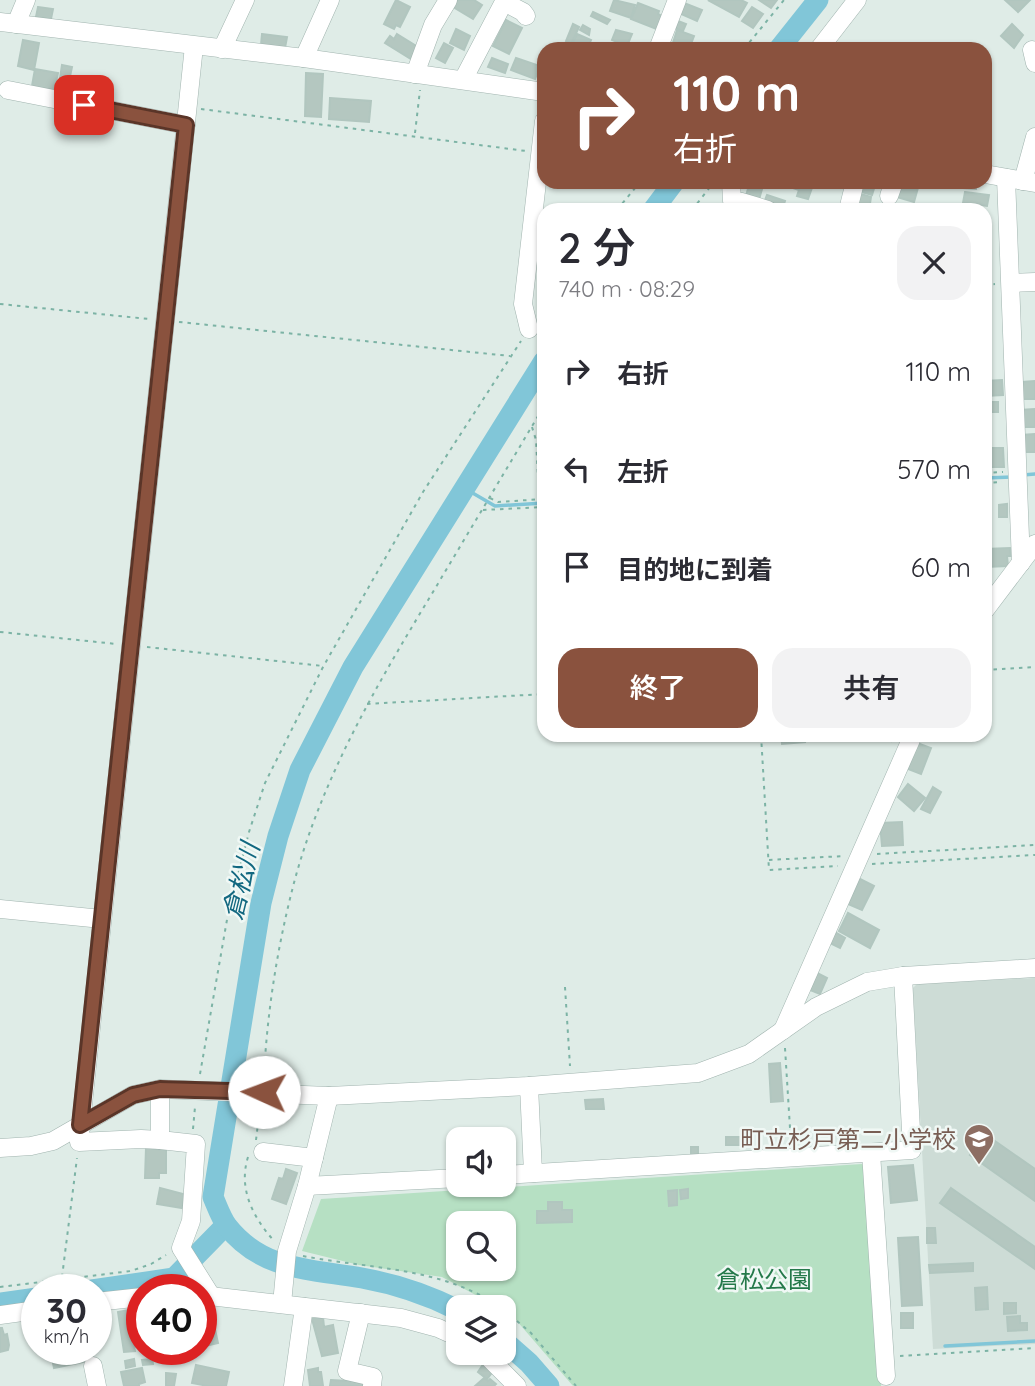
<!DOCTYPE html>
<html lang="ja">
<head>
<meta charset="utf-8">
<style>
	:root { --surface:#fff; --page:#f2f2f3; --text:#2b2b33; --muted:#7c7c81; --accent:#8a523e }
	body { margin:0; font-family:Quicksand,"Noto Sans JP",sans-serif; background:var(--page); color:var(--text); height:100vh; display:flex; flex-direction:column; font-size:26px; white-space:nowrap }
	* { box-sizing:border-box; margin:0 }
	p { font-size:23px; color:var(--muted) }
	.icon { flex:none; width:38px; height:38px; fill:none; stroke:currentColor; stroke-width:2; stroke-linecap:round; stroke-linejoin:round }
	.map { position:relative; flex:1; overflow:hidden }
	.panel { position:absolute; left:537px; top:203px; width:455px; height:539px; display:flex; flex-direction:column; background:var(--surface); border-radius:21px; box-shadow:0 2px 5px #0004 }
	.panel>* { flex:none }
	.hud { position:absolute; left:537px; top:42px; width:455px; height:147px; border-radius:21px; box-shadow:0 2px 5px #0004; background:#8a523e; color:#fff; overflow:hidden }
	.tools { position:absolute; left:446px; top:1127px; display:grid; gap:14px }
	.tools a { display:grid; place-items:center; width:70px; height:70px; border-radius:14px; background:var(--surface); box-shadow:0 2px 5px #0004; font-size:35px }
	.speed { position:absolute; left:21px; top:1274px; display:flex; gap:14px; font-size:35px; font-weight:700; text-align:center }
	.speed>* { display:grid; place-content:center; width:91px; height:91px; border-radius:50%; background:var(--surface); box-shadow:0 2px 5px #0004; line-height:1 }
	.speed small { font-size:18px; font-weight:400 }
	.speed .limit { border:10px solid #d22; background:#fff; color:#111 }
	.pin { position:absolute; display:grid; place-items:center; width:60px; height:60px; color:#fff; margin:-30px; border-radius:14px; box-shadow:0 4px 10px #0006 }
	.me { position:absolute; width:77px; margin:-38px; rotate:272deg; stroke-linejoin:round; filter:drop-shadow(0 0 5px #0008) }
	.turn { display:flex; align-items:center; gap:24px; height:147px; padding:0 21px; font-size:32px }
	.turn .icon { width:91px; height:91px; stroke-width:2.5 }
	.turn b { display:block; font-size:49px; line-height:60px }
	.round { display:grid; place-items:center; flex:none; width:74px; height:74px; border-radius:21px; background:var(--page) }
	.head { display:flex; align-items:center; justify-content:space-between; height:119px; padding:0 21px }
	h1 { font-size:42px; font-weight:600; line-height:52px }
	.cta { display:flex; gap:14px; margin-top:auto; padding:14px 21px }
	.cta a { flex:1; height:80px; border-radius:21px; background:var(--accent); color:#fff; font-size:28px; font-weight:600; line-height:80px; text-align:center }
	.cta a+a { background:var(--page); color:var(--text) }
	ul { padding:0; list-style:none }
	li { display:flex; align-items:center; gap:21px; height:98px; padding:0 21px }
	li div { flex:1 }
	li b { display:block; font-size:26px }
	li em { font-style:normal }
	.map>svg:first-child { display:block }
	.built { fill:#cddcd6 }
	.green { fill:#b6e0c3; fill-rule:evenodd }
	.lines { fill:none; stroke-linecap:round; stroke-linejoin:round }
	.stream { stroke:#81c6d8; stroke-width:3.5 }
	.river { stroke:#81c6d8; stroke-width:21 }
	.building { fill:#b4c7c0; stroke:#b1c6bf; stroke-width:2 }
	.minor-casing { stroke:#a1b4af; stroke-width:19 }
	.path { stroke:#7cb3a5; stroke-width:2; stroke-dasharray:3.5 5; stroke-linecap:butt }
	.minor { stroke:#fff; stroke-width:18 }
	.route-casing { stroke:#5a3528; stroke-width:18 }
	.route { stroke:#8a523e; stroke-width:12 }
	.labels { text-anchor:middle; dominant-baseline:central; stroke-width:5; stroke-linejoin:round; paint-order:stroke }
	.education-label { font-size:24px; fill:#785e54; stroke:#f0f8f5; text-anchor:end }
	.park-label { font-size:24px; fill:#24794a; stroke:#f0f8f5 }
	.water-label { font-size:26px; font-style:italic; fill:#126880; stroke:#f0f8f5 }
</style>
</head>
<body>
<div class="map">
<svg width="1035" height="1386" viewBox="0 0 1035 1386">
	<rect width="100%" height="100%" fill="#dfece7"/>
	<path class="built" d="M1035,978V1344L933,1349L913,988L917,984Z"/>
	<path class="green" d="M862,1164L869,1168L881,1386H573L516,1320L504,1311V1307H498L442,1277L359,1265L302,1251L321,1199ZM458,1223H504V1269H458Z"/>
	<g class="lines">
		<g class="stream">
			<path d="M1023,475L1035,474"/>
			<path d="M985,478L1012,477"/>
			<path d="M464,488L495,506L544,503"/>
			<path d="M945,1346L1035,1341"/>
		</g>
		<g class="river">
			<path d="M779,49L818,0"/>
			<path d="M653,210L674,182"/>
			<path d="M92,1290L174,1278L226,1225"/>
			<path d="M0,1303L37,1298"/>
			<path d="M458,1310C428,1295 395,1284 362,1278C311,1269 262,1271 227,1226C221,1218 217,1206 213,1197L261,903L278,836L300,770L353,667L544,361"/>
			<path d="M504,1341L529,1363L549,1386"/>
		</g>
	</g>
	<g class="building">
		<path d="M396,0L410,7L400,27L396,25L394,29L384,24Z"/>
		<path d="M457,0H474L482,5L473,19L453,7Z"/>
		<path d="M614,0L635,5L631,18L610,11Z"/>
		<path d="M708,0H741L747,3L739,17Z"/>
		<path d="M759,0H777L771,8Z"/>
		<path d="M1005,0H1030L1018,12Z"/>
		<path d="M638,3L659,11L658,14L664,17L659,30L631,19Z"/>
		<path d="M684,3L702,10L697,21L679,13Z"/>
		<path d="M38,7L53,9L51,19L36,17Z"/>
		<path d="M752,7L763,14L753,28L742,21Z"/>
		<path d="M593,12L610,20L607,24L591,16Z"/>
		<path d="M506,20L522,28L509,54L493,46Z"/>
		<path d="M678,21L686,24L683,31L675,28Z"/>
		<path d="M573,24L579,27L571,44L566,41Z"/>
		<path d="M1012,24L1023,35L1014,48L1001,36Z"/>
		<path d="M583,25L590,29L589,35L580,30Z"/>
		<path d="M456,29L470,36L464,50L450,43Z"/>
		<path d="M616,30L632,34L627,46L612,40Z"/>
		<path d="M677,30L694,36L689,49L673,43Z"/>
		<path d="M262,34L287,37L285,48L261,45Z"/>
		<path d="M397,34L418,47L411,59L385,43L390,36L394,39Z"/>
		<path d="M577,34L591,40L587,49L571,47Z"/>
		<path d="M23,40L39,43L34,70L18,66Z"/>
		<path d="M444,43L453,48L445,63L436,58Z"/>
		<path d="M492,58L508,64L505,73L488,67Z"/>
		<path d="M516,58L540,66L535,79L511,70Z"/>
		<path d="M62,65L72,67L68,86L59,85Z"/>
		<path d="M35,69L58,73L54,90L32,86Z"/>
		<path d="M306,73L323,74L321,117L305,116Z"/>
		<path d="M330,98L371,101L369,122L329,119Z"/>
		<path d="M750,182H764L758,203L745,199Z"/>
		<path d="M775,182H814L808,199L797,196L799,190Z"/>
		<path d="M861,182H876L872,195L858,191Z"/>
		<path d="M901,182L919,184L914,202L897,197Z"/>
		<path d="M965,182H976V189L964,188Z"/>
		<path d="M965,192L989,195L987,206L963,203Z"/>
		<path d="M857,193L871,197L869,210L853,208Z"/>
		<path d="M767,195L785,201L782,210L763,205Z"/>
		<path d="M895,204L910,208L909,210H893Z"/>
		<path d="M1002,380L1003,395L985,396V381Z"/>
		<path d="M1035,381V399H1023L1022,382Z"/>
		<path d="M985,402H998V412H986Z"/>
		<path d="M1035,409V427H1021L1020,410Z"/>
		<path d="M1035,434V452H1022L1021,435Z"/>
		<path d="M987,448H1003L1004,467H988Z"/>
		<path d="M1007,504V517H999V505Z"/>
		<path d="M1010,548L1011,556H1007L1008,566L985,567V549Z"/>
		<path d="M781,735H804L805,742L782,744Z"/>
		<path d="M875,735H893L891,741Z"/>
		<path d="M917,743L931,748L921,774L908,769Z"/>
		<path d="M908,784L925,798L914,811L898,797Z"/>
		<path d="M933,787L941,792L930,813L921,809Z"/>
		<path d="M902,822L903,845L882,846L880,823Z"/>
		<path d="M860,879L874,886L862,910L848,904Z"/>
		<path d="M848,913L879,930L870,948L839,931Z"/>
		<path d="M835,932L845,938L840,948L830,943Z"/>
		<path d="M817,973L827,978L820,994L810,990Z"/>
		<path d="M780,1063L783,1101L771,1102L769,1064Z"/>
		<path d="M603,1099L604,1109H586L585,1100Z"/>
		<path d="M985,1134L1035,1169V1201L970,1155Z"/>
		<rect x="726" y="1137" width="17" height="8"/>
		<rect x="691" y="1147" width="7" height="8"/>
		<path d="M146,1148L166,1150V1173H159V1178H145Z"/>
		<path d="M913,1165L917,1200L891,1203L888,1167Z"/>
		<path d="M286,1169L297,1173L286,1204L272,1199L279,1178L283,1179Z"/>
		<path d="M160,1188L183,1194L182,1208L157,1204Z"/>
		<path d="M951,1188L1035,1247V1269L940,1203Z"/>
		<path d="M688,1189V1198L681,1199L680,1190Z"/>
		<path d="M677,1190V1205L669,1206L668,1191Z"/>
		<path d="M548,1202H562V1210H572V1222L537,1223V1211H548Z"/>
		<path d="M927,1228H935L936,1243H927Z"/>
		<path d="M918,1237L922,1305L902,1306L898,1238Z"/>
		<path d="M973,1263V1271L930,1273L929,1265Z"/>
		<path d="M987,1287L988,1309L976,1310L975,1288Z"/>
		<path d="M1004,1303H1016V1313L1004,1314Z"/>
		<path d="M207,1304L211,1321L213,1320L218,1343L201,1347V1306Z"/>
		<path d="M139,1308L142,1345L134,1347L135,1351L124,1352L118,1312Z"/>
		<rect x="901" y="1313" width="12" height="15"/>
		<path d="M1020,1316V1323H1027V1330L1008,1331L1007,1317Z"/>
		<path d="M37,1317V1349H44L36,1351L34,1339L31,1340L28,1319Z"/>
		<path d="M323,1317L324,1327L333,1325L338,1353L322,1356L312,1319Z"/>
		<path d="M0,1328H2L4,1335L7,1334L9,1345L8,1350L0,1352Z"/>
		<path d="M50,1349H91L93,1360L54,1368Z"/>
		<path d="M134,1359L135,1366L126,1368L125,1361Z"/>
		<path d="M152,1359L153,1364L143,1365L142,1360Z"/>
		<path d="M484,1363L494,1370L487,1379L478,1372Z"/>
		<path d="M196,1365L229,1372L226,1386H208L192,1383Z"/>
		<path d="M142,1368L145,1382L139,1384V1386H124L121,1372Z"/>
		<path d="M318,1368V1372H321L323,1386H310L308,1370Z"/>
		<path d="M166,1373L176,1374L174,1386H166Z"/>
		<path d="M484,1378L488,1381L490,1379L496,1384L494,1386H475Z"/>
		<path d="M331,1380L365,1382V1386H330Z"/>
	</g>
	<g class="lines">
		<g class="minor-casing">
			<g id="minor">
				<path d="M504,2L523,12L526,16"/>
				<path d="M0,22L304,58L544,92"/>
				<path d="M16,24L26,0"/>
				<path d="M222,49L245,0"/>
				<path d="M658,49L677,0"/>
				<path d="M819,49L857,0"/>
				<path d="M1032,50L1035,63"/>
				<path d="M304,58L330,0"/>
				<path d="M415,74L433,25L448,0"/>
				<path d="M463,80L505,0"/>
				<path d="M8,90L186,125"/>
				<path d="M985,174L1035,183"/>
				<path d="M1006,178L1021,563"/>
				<path d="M1023,181L1035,137"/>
				<path d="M731,182L732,201L742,202L768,210"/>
				<path d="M889,196L894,182"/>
				<path d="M848,210L855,182"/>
				<path d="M1011,283L1035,282"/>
				<path d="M529,329L523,304L544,121"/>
				<path d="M985,610L1035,544"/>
				<path d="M0,909L102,919"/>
				<path d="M783,1030L913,735"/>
				<path d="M529,1086L533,1173"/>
				<path d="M160,1089V1140L141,1139L79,1142L194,46"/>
				<path d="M160,1140L196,1144L191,1221L181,1248L210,1294"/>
				<path d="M0,1148L31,1146L53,1141L133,1095L160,1089L329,1096L529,1086L698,1073L749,1054L816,1007L867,982L903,976L1035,968"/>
				<path d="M263,1152L314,1158"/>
				<path d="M871,1153L886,1376"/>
				<path d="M504,1175L912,1150L903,976"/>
				<path d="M307,1186L458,1178"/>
				<path d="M201,1295L401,1318L438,1328L458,1337"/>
				<path d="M96,1302L142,1297"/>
				<path d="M282,1304L287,1251L307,1186L329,1096"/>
				<path d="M361,1313L347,1371L373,1377L372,1386"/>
				<path d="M0,1315L37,1310"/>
				<path d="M484,1353L517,1386"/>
				<path d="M93,1366L97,1386"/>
				<path d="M293,1386L304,1307"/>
			</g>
		</g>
		<g class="path">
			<path d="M744,49L784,0"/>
			<path d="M201,109L526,151"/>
			<path d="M415,133L420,90"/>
			<path d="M617,210L640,182"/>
			<path d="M692,210L714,182"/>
			<path d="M985,285L995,284"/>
			<path d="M0,304L149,319"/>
			<path d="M179,322L510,356"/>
			<path d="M532,427L536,440L544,589"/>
			<path d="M985,473L1003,472"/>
			<path d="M985,483L1002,482"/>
			<path d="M490,498L498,502L544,499"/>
			<path d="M483,510L544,507"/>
			<path d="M0,632L117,644"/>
			<path d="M147,647L323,666"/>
			<path d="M985,670L1035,667"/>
			<path d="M367,704L544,694"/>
			<path d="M761,735L769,870L838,866"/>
			<path d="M877,854L1035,845"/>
			<path d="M769,860L844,856"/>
			<path d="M872,864L1035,855"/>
			<path d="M565,987L570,1066"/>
			<path d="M785,1048L791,1144"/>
			<path d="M200,1074L228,914L249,832L265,783L323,667L423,492L521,341"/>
			<path d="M264,1077C267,1011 278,943 295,879C323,777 376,686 430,597C468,533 506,470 544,406"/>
			<path d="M193,1129L195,1107"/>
			<path d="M256,1140L260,1107"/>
			<path d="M248,1157C238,1189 253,1217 274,1241"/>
			<path d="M303,1256C370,1269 442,1267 500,1307"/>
			<path d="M62,1277L77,1158"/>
			<path d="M0,1287L131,1271L151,1264L166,1255"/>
			<path d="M504,1310L531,1333L576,1386"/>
			<path d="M900,1356L1035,1348"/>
		</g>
		<use href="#minor" class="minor"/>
	</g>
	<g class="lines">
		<g class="route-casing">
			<path id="route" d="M84,105L186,125L80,1125L133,1095L160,1089L264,1092"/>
		</g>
		<use href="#route" class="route"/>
	</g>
	<defs>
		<g id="school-pin" transform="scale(1.575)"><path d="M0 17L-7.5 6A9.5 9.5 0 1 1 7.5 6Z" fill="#8d6e63" stroke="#f0f8f5"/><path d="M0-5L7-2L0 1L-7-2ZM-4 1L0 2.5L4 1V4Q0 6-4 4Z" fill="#fff"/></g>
	</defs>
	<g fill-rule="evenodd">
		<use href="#school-pin" x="979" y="1139"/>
	</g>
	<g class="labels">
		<g class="education-label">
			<text x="956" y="1139">町立杉戸第二小学校</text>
		</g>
		<g class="park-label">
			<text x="764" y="1279">倉松公園</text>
		</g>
		<g class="water-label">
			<text transform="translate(241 881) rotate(-76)">倉松川</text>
		</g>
	</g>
</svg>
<div class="tools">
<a><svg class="icon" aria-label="sound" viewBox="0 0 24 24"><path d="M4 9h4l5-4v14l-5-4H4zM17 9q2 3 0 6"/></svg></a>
<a><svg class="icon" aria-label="search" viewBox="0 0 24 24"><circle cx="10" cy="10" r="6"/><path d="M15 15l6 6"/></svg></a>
<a><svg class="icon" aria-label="layers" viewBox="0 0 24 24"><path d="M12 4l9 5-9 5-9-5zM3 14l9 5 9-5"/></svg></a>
</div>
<div class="speed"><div>30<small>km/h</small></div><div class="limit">40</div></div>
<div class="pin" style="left:84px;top:105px;background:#d93025"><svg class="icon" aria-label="arrive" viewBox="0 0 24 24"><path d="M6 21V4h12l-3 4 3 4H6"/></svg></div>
<svg class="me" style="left:264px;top:1092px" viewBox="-20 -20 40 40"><circle r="19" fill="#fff"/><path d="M0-13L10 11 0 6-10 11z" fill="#8a523e"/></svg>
<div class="hud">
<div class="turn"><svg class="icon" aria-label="right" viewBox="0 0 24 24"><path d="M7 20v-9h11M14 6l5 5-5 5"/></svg><div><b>110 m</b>右折</div></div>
</div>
<section class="panel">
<div class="head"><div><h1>2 分</h1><p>740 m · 08:29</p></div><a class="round"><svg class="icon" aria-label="close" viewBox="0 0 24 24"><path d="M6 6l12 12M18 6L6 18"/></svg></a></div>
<ul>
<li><svg class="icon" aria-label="right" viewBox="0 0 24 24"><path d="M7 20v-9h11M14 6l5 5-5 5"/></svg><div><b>右折</b></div><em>110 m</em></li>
<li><svg class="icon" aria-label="left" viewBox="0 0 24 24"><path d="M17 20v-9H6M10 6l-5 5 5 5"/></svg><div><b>左折</b></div><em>570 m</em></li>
<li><svg class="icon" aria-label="arrive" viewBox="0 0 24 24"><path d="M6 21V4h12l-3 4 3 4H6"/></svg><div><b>目的地に到着</b></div><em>60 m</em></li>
</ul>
<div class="cta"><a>終了</a><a>共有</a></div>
</section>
</div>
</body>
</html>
